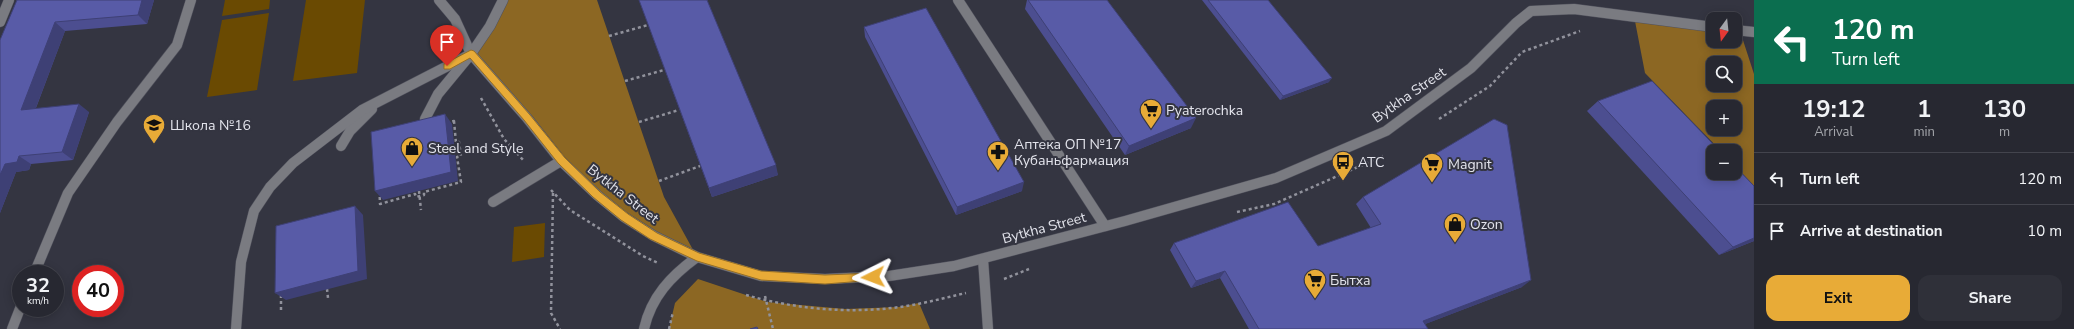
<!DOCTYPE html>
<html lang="en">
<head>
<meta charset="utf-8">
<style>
	:root { --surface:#272831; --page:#2f3039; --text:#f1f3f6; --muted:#a4a6ab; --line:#43444d; --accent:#e8ab37 }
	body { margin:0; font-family:"Nunito Sans",sans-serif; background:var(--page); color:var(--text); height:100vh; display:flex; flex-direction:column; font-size:15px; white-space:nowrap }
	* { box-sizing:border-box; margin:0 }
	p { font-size:13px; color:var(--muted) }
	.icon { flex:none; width:22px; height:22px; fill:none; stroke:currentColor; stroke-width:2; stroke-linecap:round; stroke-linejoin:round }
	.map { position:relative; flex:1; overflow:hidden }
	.sheet { display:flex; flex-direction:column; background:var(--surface); width:320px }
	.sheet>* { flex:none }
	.guide { background:#0b6e4f; color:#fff; overflow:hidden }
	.needle { width:26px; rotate:195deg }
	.buttons { position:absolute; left:1706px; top:12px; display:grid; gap:8px }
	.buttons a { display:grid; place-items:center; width:36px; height:36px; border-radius:8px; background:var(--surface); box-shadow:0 2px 10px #0003,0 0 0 1px var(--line); font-size:20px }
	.speed { position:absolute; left:12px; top:265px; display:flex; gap:8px; font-size:20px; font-weight:700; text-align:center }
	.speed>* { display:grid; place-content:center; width:52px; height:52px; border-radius:50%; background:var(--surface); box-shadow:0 2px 10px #0003,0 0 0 1px var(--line); line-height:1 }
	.speed small { font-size:10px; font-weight:400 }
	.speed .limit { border:6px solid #d22; background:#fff; color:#111 }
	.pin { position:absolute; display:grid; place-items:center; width:34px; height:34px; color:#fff; margin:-41px -17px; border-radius:50% 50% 50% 0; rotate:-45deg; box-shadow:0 0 4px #0007 }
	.pin .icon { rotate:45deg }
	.me { position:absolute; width:44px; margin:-22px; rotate:267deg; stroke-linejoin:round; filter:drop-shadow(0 0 3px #0008) }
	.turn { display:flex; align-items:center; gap:14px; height:84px; padding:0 12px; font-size:18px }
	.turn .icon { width:52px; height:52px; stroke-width:2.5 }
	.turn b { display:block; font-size:28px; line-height:34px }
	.eta { display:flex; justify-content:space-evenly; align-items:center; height:68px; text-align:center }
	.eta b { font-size:24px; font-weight:700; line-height:28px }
	.action { display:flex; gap:8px; margin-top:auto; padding:8px 12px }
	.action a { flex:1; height:46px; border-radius:12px; background:var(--accent); color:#111; font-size:16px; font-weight:700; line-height:46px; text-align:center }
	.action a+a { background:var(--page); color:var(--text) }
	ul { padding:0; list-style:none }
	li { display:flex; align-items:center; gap:12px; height:52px; padding:0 12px; border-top:1px solid var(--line) }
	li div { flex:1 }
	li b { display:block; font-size:15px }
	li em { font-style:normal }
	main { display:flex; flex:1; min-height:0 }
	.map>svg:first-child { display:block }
	.green { fill:#6a4a02 }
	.forest { fill:#8c6723; fill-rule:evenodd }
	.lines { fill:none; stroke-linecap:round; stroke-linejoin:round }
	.minor-casing { stroke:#50515c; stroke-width:11 }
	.path { stroke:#91929c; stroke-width:2.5; stroke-dasharray:3 3; stroke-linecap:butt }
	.minor { stroke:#7a7b81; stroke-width:10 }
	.wall { fill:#4c4e90 }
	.shaded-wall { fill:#3e4075 }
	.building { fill:#585ba7; stroke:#3e4075 }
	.route { fill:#e8ab37; stroke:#976f24 }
	.labels { text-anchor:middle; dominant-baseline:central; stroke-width:4; stroke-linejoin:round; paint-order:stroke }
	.street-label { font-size:14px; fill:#e3e4ec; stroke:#343541 }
	.poi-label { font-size:14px; fill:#e3e4ec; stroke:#343541; text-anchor:start }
</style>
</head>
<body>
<main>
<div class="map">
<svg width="1754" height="329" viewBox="0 0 1754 329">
	<rect width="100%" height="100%" fill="#343541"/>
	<g class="green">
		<path d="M225,0H270L269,9L222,16Z"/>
		<path d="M306,0H365L357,73L293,81Z"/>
		<path d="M269,13L257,90L207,97L222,20Z"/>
		<path d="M545,223L544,257L512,262L514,227Z"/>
	</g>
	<g class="forest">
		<path d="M503,0H597L664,197L697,257L597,195L471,54Z"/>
		<path d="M1634,16L1713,27V41H1735V30L1740,31L1754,74V186L1735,166V151H1721L1645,73ZM1713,63H1735V85H1713ZM1713,107H1735V129H1713Z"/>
		<path d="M698,279L767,302L845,309L899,307L919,303L930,329H669L675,303Z"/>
	</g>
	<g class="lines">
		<g class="minor-casing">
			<g id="minor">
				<path d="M439,0L455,19L471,54L527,118L561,161L597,195L624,217L654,236L697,257L761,276L825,279L889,276L954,266L1125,221L1276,178L1386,131L1471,68L1516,23L1531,11L1574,9L1713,27"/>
				<path d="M958,0L1105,226"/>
				<path d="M0,22L9,0"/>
				<path d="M1735,30L1754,32"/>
				<path d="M425,119L438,94L471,54L490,26L503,0"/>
				<path d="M341,146L350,131L372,109"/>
				<path d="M493,202L561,161"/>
				<path d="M983,259L988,329"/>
				<path d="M34,274L68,193L117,122L177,45L191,0"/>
				<path d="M12,329L21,306"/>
				<path d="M236,329L241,262L254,211L270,187L293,163L362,110L471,54"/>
				<path d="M644,329C651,297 671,276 697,257"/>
			</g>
		</g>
		<g class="path">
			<path d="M609,36L648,25"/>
			<path d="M625,81L664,70"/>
			<path d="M481,98L504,139L524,161"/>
			<path d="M1439,119L1490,86L1522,52L1580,31"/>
			<path d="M454,121L456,143L459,142L461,156L457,157L461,182L424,192V195L416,197L415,194L380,204L379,180L376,181V168L379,167L378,140L417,131L416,128L422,127V130Z"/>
			<path d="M639,122L679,110"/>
			<path d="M659,181L700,166"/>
			<path d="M551,190L570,210L643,256L658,263"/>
			<path d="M419,191L421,210"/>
			<path d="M553,193L551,313L560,329"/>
			<path d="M1237,212L1274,204L1383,156"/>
			<path d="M1004,279L1029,269"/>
			<path d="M327,289L328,298"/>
			<path d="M281,295V311"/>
			<path d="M746,295C795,309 849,314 900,307C922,304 944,298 966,293"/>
			<path d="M765,296L773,329"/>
			<path d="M669,329L673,312"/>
		</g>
		<use href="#minor" class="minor"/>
	</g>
	<g class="wall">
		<path d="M17,0H154L147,24L65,31L36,108L89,112L73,160L31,164L29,170L16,172L0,213V40Z"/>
		<path d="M639,0H707L778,175L712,197Z"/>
		<path d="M1027,0H1107L1191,128L1125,155L1025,9Z"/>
		<path d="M1202,0H1268L1329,82L1280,100Z"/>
		<path d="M864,27L1022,191L956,215L865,37Z"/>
		<path d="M1598,101L1754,186V241L1719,255L1587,111Z"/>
		<path d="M1363,197L1522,287L1425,324L1428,329H1249L1220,278L1191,288L1170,250L1174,243L1318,246L1371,228L1356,204Z"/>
	</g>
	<g class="shaded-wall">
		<path d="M142,0H154L147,24L138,15Z"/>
		<path d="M55,22L65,31L32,118L21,110Z"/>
		<path d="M1332,78L1329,82L1280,100L1283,96Z"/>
		<path d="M79,104L89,112L73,160L62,152Z"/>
		<path d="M445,114L452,124L458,181L383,200L375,191Z"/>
		<path d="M1196,118L1191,128L1125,155L1129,146Z"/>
		<path d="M19,156L31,164L29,170L16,172L0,213V175L5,164Z"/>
		<path d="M776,165L778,175L712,197L709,188Z"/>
		<path d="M1024,182L1022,191L956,215L957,207Z"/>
		<path d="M355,206L363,215L367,279L286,300L275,293Z"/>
		<path d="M1754,238V241L1719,255L1733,247Z"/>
		<path d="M1225,271L1220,278L1191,288L1196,281Z"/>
		<path d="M1531,280L1522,287L1415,328L1423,321Z"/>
	</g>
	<g class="building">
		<path d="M17,0H142L138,15L55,22L21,110L79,104L62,152L19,156L17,162L5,164L0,175V40Z"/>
		<path d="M639,0H707L776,165L709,188Z"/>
		<path d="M1028,0H1107L1196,118L1129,146Z"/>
		<path d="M1208,0H1268L1332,78L1283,96Z"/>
		<path d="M926,8L1024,182L957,207L864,27Z"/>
		<path d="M1652,81L1720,151H1713V173H1735V166L1754,186V238L1733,247L1598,101Z"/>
		<path d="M445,114L451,172L375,191L371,132Z"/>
		<path d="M1494,119L1507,125L1531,280L1423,321L1428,329H1259L1225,271L1196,281L1174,243L1288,202L1318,246L1381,224L1363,197Z"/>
		<path d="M355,206L358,271L275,293L276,226Z"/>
		<path d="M757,327L758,329H750Z"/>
	</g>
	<path class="route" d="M471,50L474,51L530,115L565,158L600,192L628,214L657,233L699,253L761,271L825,275L873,273L877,274V280L825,284L761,280L697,261L650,239L621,220L593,197L558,163L524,120L470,58L450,69H444V64Z"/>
	<defs>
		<g id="supermarket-pin" transform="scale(1.15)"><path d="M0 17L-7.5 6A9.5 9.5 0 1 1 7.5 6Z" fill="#e8ab37" stroke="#343541"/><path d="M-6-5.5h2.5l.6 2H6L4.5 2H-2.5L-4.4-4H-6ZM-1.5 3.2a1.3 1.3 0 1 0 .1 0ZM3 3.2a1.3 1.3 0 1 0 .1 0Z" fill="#111"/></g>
		<g id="school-pin" transform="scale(1.15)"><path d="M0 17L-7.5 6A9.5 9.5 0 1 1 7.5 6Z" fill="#e8ab37" stroke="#343541"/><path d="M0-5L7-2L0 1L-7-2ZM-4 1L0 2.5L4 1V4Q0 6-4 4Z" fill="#111"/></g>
		<g id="shop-pin" transform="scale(1.15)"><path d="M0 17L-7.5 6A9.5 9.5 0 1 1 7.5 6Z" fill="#e8ab37" stroke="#343541"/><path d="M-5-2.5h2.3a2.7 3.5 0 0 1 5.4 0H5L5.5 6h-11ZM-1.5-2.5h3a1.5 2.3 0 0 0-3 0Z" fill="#111"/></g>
		<g id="pharmacy-pin" transform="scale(1.15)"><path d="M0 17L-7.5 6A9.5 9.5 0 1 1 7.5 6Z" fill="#e8ab37" stroke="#343541"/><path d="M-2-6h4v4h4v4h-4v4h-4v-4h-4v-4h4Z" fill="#111"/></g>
		<g id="bus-pin" transform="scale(1.15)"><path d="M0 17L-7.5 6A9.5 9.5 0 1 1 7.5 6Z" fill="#e8ab37" stroke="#343541"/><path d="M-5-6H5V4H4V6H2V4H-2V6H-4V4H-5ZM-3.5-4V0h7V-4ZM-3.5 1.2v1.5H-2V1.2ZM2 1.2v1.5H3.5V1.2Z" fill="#111"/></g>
	</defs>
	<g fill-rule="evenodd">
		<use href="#supermarket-pin" x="1151" y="110"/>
		<use href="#school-pin" x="154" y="125"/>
		<use href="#shop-pin" x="412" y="148"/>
		<use href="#pharmacy-pin" x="998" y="152"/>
		<use href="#bus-pin" x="1343" y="162"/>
		<use href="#supermarket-pin" x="1432" y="164"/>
		<use href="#shop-pin" x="1455" y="224"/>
		<use href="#supermarket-pin" x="1315" y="280"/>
	</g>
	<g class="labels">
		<g class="street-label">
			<text transform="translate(1409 95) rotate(-35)">Bytkha Street</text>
			<text transform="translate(623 194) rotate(38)">Bytkha Street</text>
			<text transform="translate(1044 228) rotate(-15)">Bytkha Street</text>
		</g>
		<g class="poi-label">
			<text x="1166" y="110">Pyaterochka</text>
			<text x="170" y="125">Школа №16</text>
			<text x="1014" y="144">Аптека ОП №17<tspan x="1014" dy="16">Кубаньфармация</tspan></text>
			<text x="428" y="148">Steel and Style</text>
			<text x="1358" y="162">АТС</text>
			<text x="1448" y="164">Magnit</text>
			<text x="1470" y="224">Ozon</text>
			<text x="1330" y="280">Бытха</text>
		</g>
	</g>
</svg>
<div class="buttons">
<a><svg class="needle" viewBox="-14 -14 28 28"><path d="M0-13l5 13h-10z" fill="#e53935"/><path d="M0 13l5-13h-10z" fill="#a4a6ab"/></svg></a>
<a><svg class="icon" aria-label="search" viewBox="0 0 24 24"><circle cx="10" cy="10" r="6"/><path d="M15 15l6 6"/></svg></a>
<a>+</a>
<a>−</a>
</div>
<div class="speed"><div>32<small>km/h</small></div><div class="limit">40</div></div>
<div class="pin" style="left:447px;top:66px;background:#d93025"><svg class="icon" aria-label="arrive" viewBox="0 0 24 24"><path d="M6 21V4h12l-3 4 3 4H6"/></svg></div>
<svg class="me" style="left:873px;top:277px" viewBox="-20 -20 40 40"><path d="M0-17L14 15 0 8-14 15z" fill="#e8ab37" stroke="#fff" stroke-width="4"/></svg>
</div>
<section class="sheet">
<div class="guide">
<div class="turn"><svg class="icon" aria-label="left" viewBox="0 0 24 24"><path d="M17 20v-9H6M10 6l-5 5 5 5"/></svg><div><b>120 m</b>Turn left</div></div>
</div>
<div class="eta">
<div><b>19:12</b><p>Arrival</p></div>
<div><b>1</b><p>min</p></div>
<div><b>130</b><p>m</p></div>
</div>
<ul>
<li><svg class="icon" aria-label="left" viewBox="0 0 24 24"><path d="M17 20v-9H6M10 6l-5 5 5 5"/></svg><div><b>Turn left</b></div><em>120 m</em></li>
<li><svg class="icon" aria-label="arrive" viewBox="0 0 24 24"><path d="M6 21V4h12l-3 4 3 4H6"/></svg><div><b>Arrive at destination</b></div><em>10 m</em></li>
</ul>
<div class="action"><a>Exit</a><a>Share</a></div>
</section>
</main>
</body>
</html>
